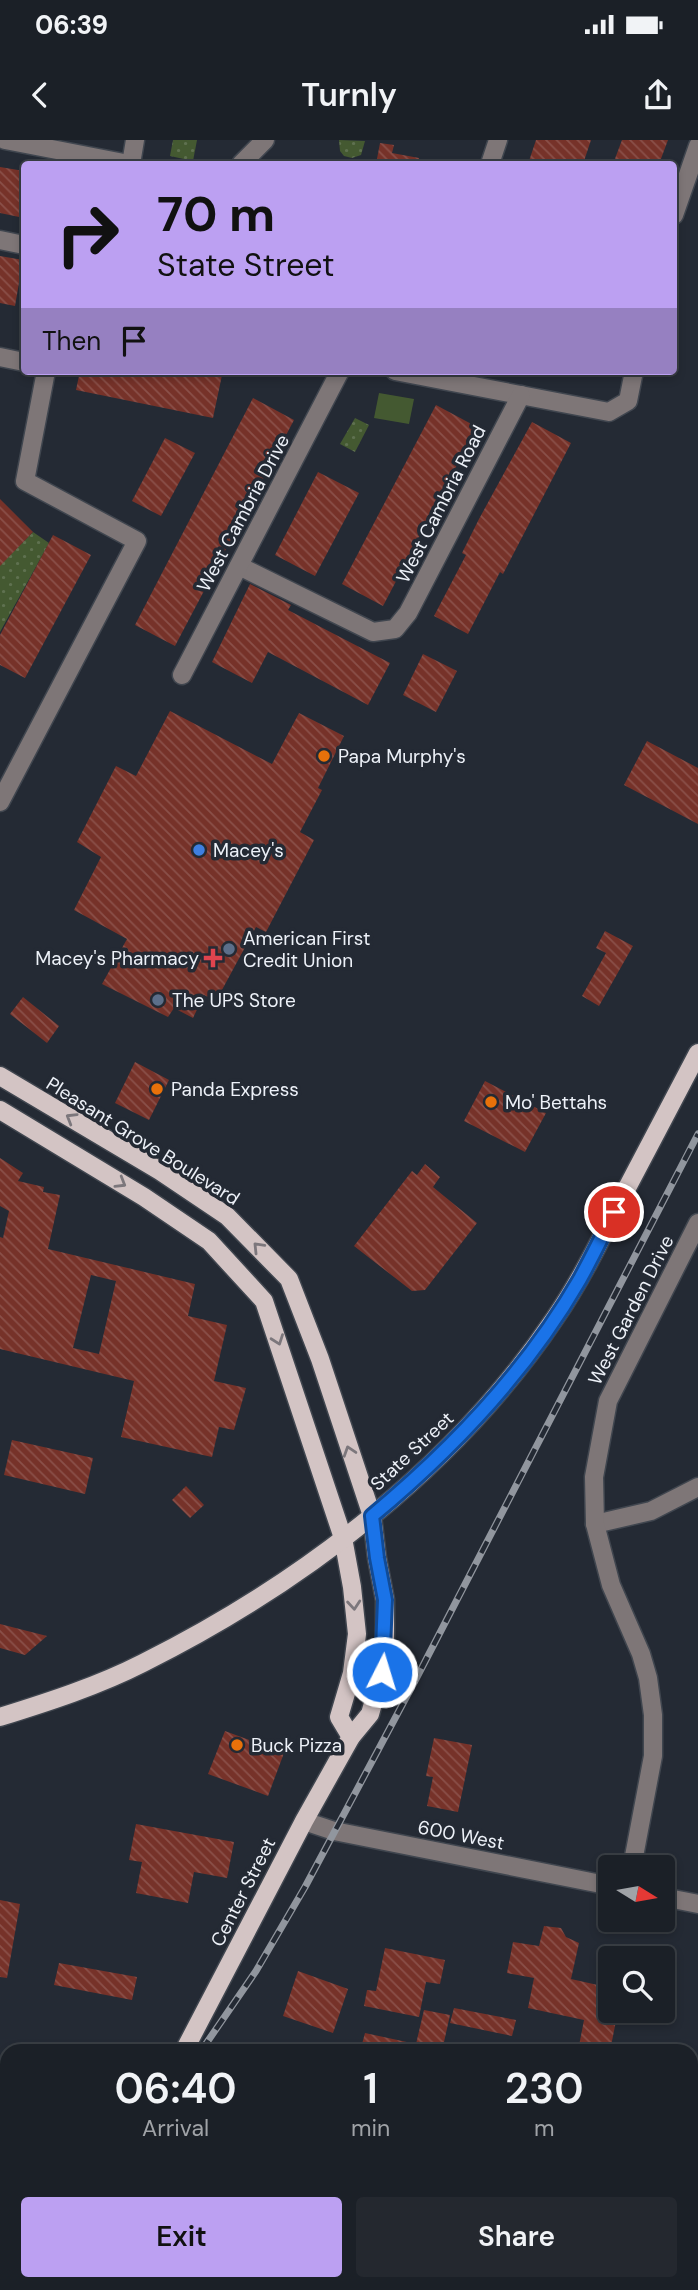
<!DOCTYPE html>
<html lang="en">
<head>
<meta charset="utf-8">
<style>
	:root { --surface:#1b2027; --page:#24282f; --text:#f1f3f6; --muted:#a0a3a7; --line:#393e44; --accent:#bca0f2 }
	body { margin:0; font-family:"DM Sans",sans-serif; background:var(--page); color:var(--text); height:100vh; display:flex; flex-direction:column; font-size:26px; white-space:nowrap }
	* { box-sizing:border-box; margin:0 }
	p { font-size:23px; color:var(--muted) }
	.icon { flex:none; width:38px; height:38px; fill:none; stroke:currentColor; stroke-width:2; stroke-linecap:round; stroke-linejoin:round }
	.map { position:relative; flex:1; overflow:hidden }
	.drawer { position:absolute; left:0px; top:1904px; width:698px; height:247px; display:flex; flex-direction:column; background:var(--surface); border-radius:21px 21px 0 0; box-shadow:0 4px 10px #0003,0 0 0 2px var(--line) }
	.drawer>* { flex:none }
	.top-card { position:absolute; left:21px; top:21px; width:656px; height:214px; border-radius:7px; box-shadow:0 4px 10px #0003,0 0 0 2px var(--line); background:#bca0f2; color:#111; overflow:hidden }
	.needle { width:46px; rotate:101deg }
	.tools { position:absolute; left:598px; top:1715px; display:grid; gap:14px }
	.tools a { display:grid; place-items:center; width:77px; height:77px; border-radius:7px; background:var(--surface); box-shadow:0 4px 10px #0003,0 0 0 2px var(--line); font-size:35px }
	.pin { position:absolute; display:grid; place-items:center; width:60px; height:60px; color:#fff; margin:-30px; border:4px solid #fff; border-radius:50%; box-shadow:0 2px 7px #0007 }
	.me { position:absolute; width:77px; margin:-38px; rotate:5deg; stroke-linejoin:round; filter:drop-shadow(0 0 5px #0008) }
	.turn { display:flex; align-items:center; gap:24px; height:147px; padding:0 21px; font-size:32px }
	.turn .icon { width:91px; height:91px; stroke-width:2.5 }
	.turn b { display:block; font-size:49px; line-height:60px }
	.then { display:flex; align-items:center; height:66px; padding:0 21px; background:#0003; gap:14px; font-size:26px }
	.eta { display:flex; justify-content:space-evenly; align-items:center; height:119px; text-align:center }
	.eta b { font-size:42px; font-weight:600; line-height:49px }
	.primary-button { display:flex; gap:14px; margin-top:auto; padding:14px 21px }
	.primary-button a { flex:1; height:80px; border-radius:7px; background:var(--accent); color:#111; font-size:28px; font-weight:600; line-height:80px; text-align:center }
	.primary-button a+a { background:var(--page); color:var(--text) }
	.status { display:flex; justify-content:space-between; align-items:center; height:49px; padding:0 35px; background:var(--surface); direction:ltr }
	.status svg { height:19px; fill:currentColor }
	header { display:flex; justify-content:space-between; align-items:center; height:91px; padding:0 21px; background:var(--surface); font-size:32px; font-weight:600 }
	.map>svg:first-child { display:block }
	.grass { fill:url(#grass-dots) }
	.pitch { fill:#445931 }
	.building { fill:url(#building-back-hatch); fill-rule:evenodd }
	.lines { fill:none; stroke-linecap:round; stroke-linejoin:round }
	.minor-casing { stroke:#40464f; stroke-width:21 }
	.major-casing { stroke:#40464f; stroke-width:21 }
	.minor { stroke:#7e7677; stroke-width:18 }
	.major { stroke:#d3c4c4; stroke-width:18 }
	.rail-casing { stroke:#91969e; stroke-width:7 }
	.rail { stroke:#242a34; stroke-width:4.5; stroke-dasharray:13; stroke-linecap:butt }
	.oneway { stroke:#7c777c }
	.route-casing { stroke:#114b97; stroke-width:18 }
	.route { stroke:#1a73e8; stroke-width:12 }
	.food-dot { fill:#e8710a; stroke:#242a34; stroke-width:2.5 }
	.shop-dot { fill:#3f7fe0; stroke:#242a34; stroke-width:2.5 }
	.service-dot { fill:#5c6f8a; stroke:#242a34; stroke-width:2.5 }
	.health-dot { fill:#e0444e; stroke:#242a34; stroke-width:2.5 }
	.labels { text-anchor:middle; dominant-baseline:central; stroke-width:7; stroke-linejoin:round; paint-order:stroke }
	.street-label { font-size:19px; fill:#edf1f8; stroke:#242a34 }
	.poi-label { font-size:19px; fill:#edf1f8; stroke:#242a34; text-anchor:start }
</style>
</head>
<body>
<div class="status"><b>06:39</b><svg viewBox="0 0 49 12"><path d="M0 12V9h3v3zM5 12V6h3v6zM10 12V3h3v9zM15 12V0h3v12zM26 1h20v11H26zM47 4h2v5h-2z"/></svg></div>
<header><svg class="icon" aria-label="back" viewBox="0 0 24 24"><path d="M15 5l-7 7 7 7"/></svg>Turnly<svg class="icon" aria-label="share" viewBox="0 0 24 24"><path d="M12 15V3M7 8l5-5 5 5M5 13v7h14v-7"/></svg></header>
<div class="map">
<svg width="698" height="2150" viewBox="0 0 698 2150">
	<defs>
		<pattern id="grass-dots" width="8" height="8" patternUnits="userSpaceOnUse" patternTransform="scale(1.75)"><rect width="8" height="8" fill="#445931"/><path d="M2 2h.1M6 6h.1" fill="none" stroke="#5f7150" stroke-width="1.8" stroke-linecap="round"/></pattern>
		<pattern id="building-back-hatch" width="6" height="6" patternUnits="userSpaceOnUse" patternTransform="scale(1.75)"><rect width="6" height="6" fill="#763229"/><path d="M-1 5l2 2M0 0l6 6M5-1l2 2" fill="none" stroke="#8a5049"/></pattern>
	</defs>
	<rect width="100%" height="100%" fill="#242a34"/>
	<g class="grass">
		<path d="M173,0H197L193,21L170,16Z"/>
		<path d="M339,0L365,1L361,15L352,18L344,16L340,11Z"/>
		<path d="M355,278L369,285L355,312L340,304Z"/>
		<path d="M33,392L49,403L0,492V422L2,423Z"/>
		<path d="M691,2102L698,2104V2147L682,2150H331V2144H691Z"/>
	</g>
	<path class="pitch" d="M379,253L414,259L409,284L374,278Z"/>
	<g class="building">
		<path d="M536,0H591L583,24H528Z"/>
		<path d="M622,0H668L659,24H613Z"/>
		<path d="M380,3L394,5L392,13L419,18L418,24H376Z"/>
		<path d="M0,27L24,31V78L0,73Z"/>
		<path d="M0,116L23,120L15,166L0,163Z"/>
		<path d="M80,231H199L222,235L213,278L76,250Z"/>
		<path d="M253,258L294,280L175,506L135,485Z"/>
		<path d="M436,265L477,287L383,466L342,444Z"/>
		<path d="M532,282L571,303L503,434L500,432L468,494L434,476L466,415L462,413L479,379Z"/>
		<path d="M165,298L195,313L161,376L132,361Z"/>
		<path d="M318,332L359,353L315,436L275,415Z"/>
		<path d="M0,359L33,392L0,426Z"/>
		<path d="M53,395L91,415L25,538L0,525V495Z"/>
		<path d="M250,444L291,465L288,470L390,523L368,565L268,512L252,543L212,522Z"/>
		<path d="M423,514L457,531L436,572L403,555Z"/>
		<path d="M170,571L272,624L299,573L344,596L318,648L322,650L300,692L314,700L266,792L256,787L216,861L204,855L193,878L174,868L168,877L102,844L127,799L74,770L101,717L77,702L116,626L136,636Z"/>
		<path d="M647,601L698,628V684L624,645Z"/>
		<path d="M605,791L633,806L599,866L582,856L606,813L596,808Z"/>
		<path d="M23,857L59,886L47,903L10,874Z"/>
		<path d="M135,922L169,940L149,980L115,963Z"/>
		<path d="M485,941L546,973L525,1012L464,981Z"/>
		<path d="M0,1018L23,1033L18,1041L44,1047L43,1052L60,1055L48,1109L195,1144L188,1176L227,1185L214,1241L246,1248L234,1290L219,1287L212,1317L121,1297L134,1241L0,1209V1097L3,1098L9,1071L0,1066ZM91,1135L116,1141L99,1214L73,1208Z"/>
		<path d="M425,1024L440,1037L433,1047L477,1083L425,1150L412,1151L354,1106L412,1031L417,1035Z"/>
		<path d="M12,1300L93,1318L85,1354L4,1335Z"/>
		<path d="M186,1346L204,1365L190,1378L172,1360Z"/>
		<path d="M0,1484L47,1496L25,1515L0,1508Z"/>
		<path d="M225,1591L284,1613L268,1656L208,1634Z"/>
		<path d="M434,1598L472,1605L458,1672L427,1666L433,1637L426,1636Z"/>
		<path d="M136,1684L234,1702L227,1738L194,1732L188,1763L136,1753L142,1722L129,1720Z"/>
		<path d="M0,1760L20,1764L7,1838L0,1837Z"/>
		<path d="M544,1786L561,1788L566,1797L579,1803L571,1839L611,1848V1871H618L610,1911H578L584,1880L528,1868L534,1838L507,1833L513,1802L539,1806Z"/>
		<path d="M385,1808L445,1820L440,1844L426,1842L419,1877L364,1866L367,1850L376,1851Z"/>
		<path d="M59,1823L137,1837L132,1860L54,1845Z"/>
		<path d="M298,1831L348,1849L333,1893L283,1876Z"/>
		<path d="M454,1868L516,1880L512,1896L450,1883Z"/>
		<path d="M424,1870L450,1875L442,1911H393L362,1904L365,1893L416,1904Z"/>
	</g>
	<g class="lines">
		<g class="minor-casing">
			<g id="minor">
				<path d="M5,0L129,24"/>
				<path d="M131,24L135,0"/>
				<path d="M241,24L265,0"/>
				<path d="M490,24L498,0"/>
				<path d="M674,75L698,6"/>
				<path d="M0,100L24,105"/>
				<path d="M0,217L24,222"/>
				<path d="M395,231L609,272L628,261L634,231"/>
				<path d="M239,426L373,492L395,489L408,473L521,255"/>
				<path d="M182,535L340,231"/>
				<path d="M0,662L137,401L25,341L46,231"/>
				<path d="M595,1384L651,1371L698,1347"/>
				<path d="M304,1681L334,1691L611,1746"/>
				<path d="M632,1727L653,1616V1575L648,1538L641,1514L611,1445L595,1384L594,1337L608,1261L698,1083"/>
				<path d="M663,1757L698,1764"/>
			</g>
		</g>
		<g class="major-casing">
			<g id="major">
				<path d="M0,936L160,1031L227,1076L289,1139L320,1219L372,1376L377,1418L385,1460V1497L382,1532L370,1574L351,1597L304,1681L184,1911"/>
				<path d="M0,970L144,1057L209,1101L264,1161L343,1398L352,1447L357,1494L352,1533L339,1577L351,1597"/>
				<path d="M0,1577C48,1562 98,1546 143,1523C303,1443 455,1327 555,1178C579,1143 598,1105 617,1067C644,1016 671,964 698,913"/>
				<path d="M60,2150L63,2144"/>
			</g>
		</g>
		<use href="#minor" class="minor"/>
		<use href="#major" class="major"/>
		<g class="rail-casing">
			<g id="rail">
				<path d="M201,1911L256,1831L305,1747L416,1539L698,994"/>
				<path d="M0,2128L7,2122"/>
			</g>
		</g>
		<use href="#rail" class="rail"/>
	</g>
	<defs><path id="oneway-chevron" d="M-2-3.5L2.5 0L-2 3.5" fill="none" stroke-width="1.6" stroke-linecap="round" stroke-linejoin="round" transform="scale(1.75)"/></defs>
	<g class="oneway">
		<use href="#oneway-chevron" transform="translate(71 978) rotate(-149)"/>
		<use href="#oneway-chevron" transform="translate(121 1043) rotate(31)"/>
		<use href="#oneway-chevron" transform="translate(258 1107) rotate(-134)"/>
		<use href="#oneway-chevron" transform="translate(278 1200) rotate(70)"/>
		<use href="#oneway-chevron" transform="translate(349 1311) rotate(-108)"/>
		<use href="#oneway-chevron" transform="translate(354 1465) rotate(85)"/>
	</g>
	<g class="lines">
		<g class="route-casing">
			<path id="route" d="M382,1532L385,1460L377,1418L372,1376C454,1308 527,1231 580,1139C592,1117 603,1095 614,1072"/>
		</g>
		<use href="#route" class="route"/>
	</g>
	<g class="food-dot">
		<circle cx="324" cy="616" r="7"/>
		<circle cx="157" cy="949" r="7"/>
		<circle cx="491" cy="962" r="7"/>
		<circle cx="237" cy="1605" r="7"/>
	</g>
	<circle class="shop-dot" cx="199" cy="710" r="7"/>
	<g class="service-dot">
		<circle cx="229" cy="809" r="7"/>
		<circle cx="158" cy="860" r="7"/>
	</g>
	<path class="health-dot" d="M209.5 807.5h7v7h7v7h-7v7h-7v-7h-7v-7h7z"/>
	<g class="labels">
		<g class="street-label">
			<text transform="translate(441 364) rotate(-63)">West Cambria Road</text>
			<text transform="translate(243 373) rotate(-62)">West Cambria Drive</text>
			<text transform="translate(143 1001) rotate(32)">Pleasant Grove Boulevard</text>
			<text transform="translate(631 1170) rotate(-63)">West Garden Drive</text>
			<text transform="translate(412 1311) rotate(-43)">State Street</text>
			<text transform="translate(461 1695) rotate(11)">600 West</text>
			<text transform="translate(243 1752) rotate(-63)">Center Street</text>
		</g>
		<g class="poi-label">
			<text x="338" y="616">Papa Murphy's</text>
			<text x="213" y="710">Macey's</text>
			<text x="243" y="798">American First<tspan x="243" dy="22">Credit Union</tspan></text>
			<text x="199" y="818" text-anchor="end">Macey's Pharmacy</text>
			<text x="172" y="860">The UPS Store</text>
			<text x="171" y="949">Panda Express</text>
			<text x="505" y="962">Mo' Bettahs</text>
			<text x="251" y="1605">Buck Pizza</text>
		</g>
	</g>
</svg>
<div class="tools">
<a><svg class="needle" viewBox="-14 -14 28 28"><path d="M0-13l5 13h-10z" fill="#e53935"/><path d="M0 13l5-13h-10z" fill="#a0a3a7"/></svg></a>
<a><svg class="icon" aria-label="search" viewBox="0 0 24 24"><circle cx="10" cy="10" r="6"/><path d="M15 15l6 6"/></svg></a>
</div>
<div class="pin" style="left:614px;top:1072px;background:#d93025"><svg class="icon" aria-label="arrive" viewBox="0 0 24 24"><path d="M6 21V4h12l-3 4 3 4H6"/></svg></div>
<svg class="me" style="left:382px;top:1532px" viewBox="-20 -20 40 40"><circle r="17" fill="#1a73e8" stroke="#fff" stroke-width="3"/><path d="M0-11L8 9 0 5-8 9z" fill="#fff"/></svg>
<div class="top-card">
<div class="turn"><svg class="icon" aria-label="right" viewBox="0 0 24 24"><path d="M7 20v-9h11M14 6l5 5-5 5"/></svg><div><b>70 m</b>State Street</div></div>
<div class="then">Then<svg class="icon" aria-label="arrive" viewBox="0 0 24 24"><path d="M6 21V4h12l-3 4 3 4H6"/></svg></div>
</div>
<section class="drawer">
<div class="eta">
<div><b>06:40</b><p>Arrival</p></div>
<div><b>1</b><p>min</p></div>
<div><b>230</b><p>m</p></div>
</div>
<div class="primary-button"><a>Exit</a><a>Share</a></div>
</section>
</div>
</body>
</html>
